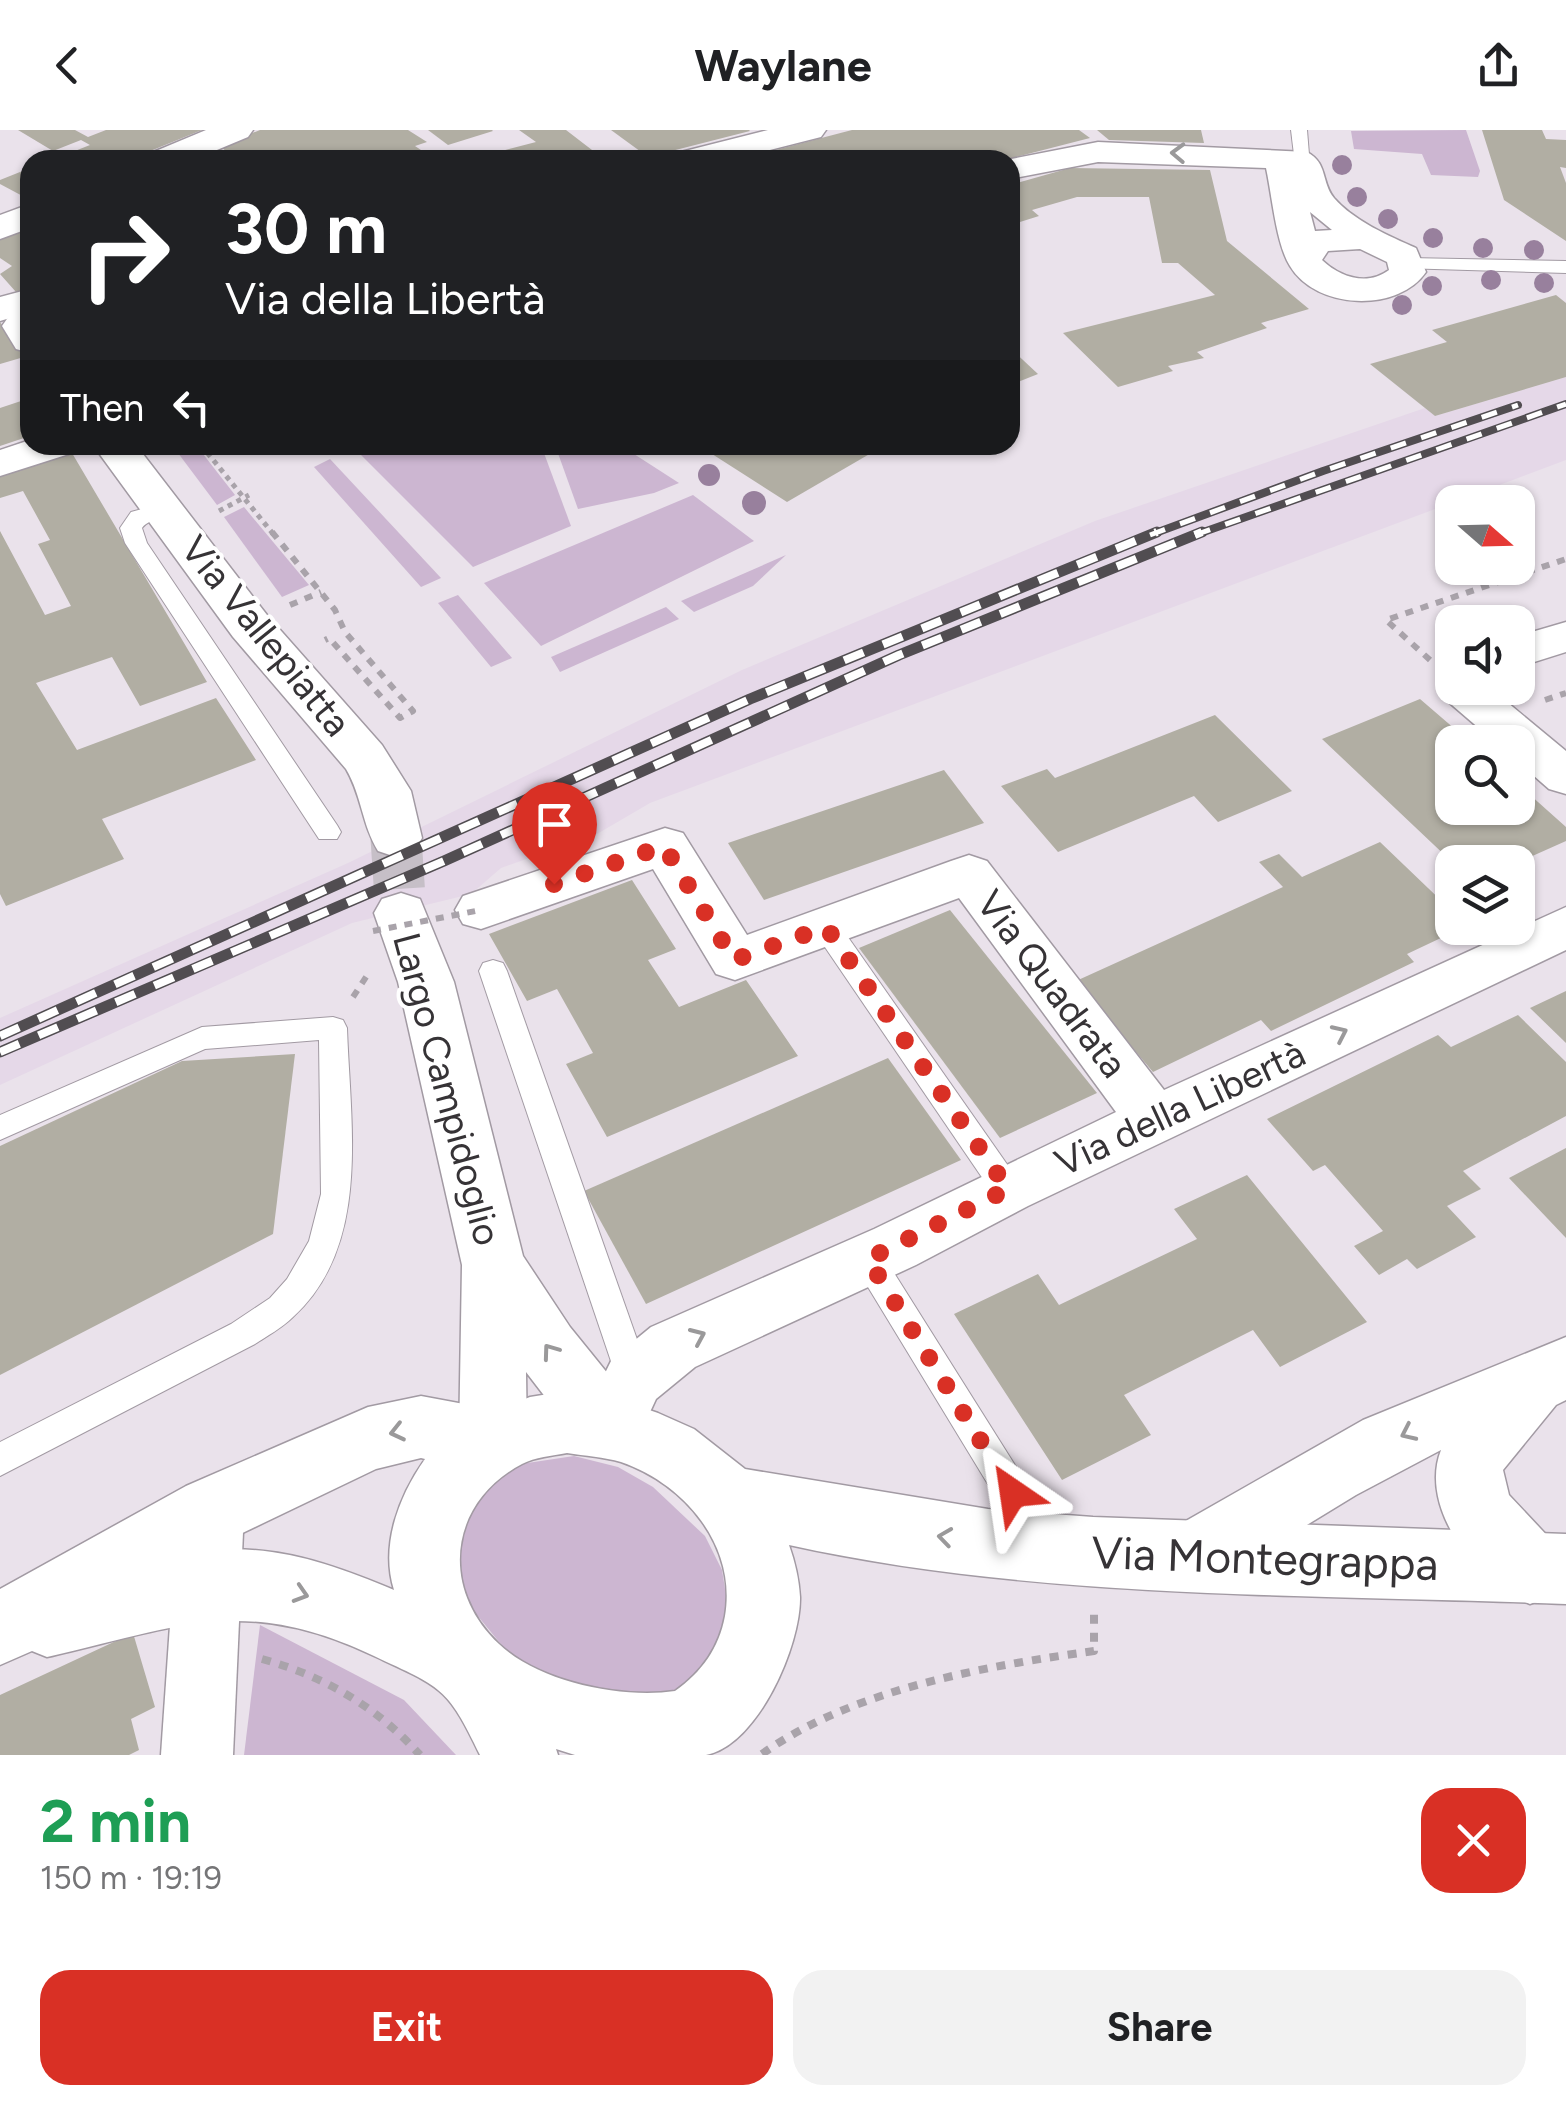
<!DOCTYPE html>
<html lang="en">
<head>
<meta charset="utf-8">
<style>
	:root { --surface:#fff; --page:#f2f2f2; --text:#202124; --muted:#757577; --accent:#d93025 }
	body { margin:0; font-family:Figtree,sans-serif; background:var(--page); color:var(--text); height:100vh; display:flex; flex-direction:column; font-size:38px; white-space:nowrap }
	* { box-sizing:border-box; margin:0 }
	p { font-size:32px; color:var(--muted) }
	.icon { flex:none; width:55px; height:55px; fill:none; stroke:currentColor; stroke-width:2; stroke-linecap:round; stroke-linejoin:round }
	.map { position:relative; height:1625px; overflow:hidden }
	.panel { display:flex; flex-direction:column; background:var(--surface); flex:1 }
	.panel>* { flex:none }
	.banner { position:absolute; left:20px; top:20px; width:1000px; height:305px; border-radius:30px; box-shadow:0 2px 8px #0004; background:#202124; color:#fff; overflow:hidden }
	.needle { width:65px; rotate:110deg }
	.buttons { position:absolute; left:1435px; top:355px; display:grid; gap:20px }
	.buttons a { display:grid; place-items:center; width:100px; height:100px; border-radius:20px; background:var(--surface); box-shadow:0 2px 8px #0004; font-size:50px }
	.pin { position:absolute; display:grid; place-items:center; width:85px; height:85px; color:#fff; margin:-102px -42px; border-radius:50% 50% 50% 0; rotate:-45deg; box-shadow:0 0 10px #0007 }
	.pin .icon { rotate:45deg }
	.me { position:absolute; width:110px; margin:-55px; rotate:328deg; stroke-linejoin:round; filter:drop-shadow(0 0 8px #0008) }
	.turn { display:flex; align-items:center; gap:35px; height:210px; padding:0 40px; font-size:45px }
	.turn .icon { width:130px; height:130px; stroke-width:2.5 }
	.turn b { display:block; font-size:70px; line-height:85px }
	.then { display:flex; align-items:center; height:95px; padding:0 40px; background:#0003; gap:20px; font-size:38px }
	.round { display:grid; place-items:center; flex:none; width:105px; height:105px; border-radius:30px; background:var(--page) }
	.summary { display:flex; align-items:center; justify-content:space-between; height:170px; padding:0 40px }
	h1 { font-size:60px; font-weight:700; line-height:75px; color:#1e9e55 }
	.action { display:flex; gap:20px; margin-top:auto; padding:20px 40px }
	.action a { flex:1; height:115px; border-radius:30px; background:var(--accent); color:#fff; font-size:40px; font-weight:700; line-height:115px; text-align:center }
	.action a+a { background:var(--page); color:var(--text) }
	header { display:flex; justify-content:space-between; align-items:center; height:130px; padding:0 40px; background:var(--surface); font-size:45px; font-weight:700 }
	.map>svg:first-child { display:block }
	.built { fill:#e5d8e8 }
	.green { fill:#ccb6d1 }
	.building { fill:#b1aea3 }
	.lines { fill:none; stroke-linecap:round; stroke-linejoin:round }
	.tertiary-tunnel { stroke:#c6bfc7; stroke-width:51; stroke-dasharray:51 25; stroke-linecap:butt }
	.service-casing { stroke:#a29aa3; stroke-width:2 }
	.minor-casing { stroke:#a29aa3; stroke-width:3 }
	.tertiary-casing { stroke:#a29aa3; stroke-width:3 }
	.secondary-casing { stroke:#a29aa3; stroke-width:3 }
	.path-far2 { stroke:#a9a3aa; stroke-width:5; stroke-dasharray:5 5; stroke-linecap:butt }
	.path-far1 { stroke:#a9a3aa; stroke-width:6; stroke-dasharray:8 8; stroke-linecap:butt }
	.path { stroke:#a9a3aa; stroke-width:8; stroke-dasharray:9 9; stroke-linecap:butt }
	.service { fill:#fff; fill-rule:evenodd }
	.minor { fill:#fff; fill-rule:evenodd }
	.tertiary { fill:#fff; fill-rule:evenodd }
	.secondary { fill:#fff; fill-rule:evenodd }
	.rail-far1-casing { stroke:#514d51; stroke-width:8 }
	.rail-casing { stroke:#514d51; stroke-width:11 }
	.rail-far1 { stroke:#fff; stroke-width:5; stroke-dasharray:16; stroke-linecap:butt }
	.rail { stroke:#fff; stroke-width:8; stroke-dasharray:21; stroke-linecap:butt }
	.path-bridge { stroke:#a9a3aa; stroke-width:6; stroke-dasharray:8 8; stroke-linecap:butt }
	.tree { fill:#98809d }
	.oneway { stroke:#9a999a }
	.route { stroke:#d93025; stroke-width:18; stroke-dasharray:0 32.4 }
	.labels { text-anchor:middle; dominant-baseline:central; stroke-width:8; stroke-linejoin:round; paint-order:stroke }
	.street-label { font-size:38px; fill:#363336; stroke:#fff }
	.near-street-label { font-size:45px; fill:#363336; stroke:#fff }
</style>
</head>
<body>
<header><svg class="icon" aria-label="back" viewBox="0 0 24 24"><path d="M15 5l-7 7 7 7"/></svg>Waylane<svg class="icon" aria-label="share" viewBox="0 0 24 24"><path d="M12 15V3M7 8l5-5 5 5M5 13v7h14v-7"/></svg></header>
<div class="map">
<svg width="1566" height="1625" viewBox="0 0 1566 1625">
	<rect width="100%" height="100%" fill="#eae2eb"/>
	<path class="built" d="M1566,247V330L650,673L597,704L501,738L471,764L352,793L0,955V888L348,733L742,540L1095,391L1425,278L1435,286Z"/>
	<g class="green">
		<path d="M1466,0L1480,41L1478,47L1431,45L1422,24L1354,19L1351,1Z"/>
		<path d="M172,315H196L235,365L217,375Z"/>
		<path d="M351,315H541L571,396L473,437Z"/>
		<path d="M555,315H620L679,353L654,363L578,379Z"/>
		<path d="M330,329L441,448L421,457L314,337Z"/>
		<path d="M693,365L754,411L541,516L484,453Z"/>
		<path d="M244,377L309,455L282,467L224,387Z"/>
		<path d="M786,425L753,456L694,482L681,471Z"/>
		<path d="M458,465L512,528L491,537L438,473Z"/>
		<path d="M666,477L679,489L560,542L551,527Z"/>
		<path d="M574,1326L618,1337L653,1357L705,1406L722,1440L727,1471L725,1503L706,1541L684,1557L650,1572L577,1564L509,1524L463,1468L449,1412L463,1379L514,1335Z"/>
		<path d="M260,1495L404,1570L456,1625H244Z"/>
	</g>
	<g class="building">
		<path d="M18,0H75L88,7L106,0H202L128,30H52L90,15L81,10L53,21Z"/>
		<path d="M260,0H408L427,12L415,16L433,28L445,25L453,30H236L220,16Z"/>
		<path d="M428,0H492L493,1L448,15Z"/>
		<path d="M519,0H566L605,30H484L479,27L536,12Z"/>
		<path d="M611,0H749L750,1L648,27Z"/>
		<path d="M852,0H1079L1090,8L1004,30H737Z"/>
		<path d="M1097,0H1201L1204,13L1109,10Z"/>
		<path d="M1482,0H1542L1546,9L1566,10V38L1560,37L1566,53V111L1504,70Z"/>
		<path d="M30,38V70L0,54V50Z"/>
		<path d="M1070,38L1210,40L1227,111L1309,179L1261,193L1267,198L1197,222L1204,228L1168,236L1173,241L1118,257L1063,203L1215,165L1178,133H1162L1149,67H1077L1032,80L1039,86L1010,95V55Z"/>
		<path d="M30,94V159L16,162L0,144L12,136L0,128V107Z"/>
		<path d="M1556,165L1566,173V247L1435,286L1370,234L1447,212L1432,200Z"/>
		<path d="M0,192L24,227L0,234Z"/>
		<path d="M1010,218L1038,244L1010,255Z"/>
		<path d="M30,268V306L0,316V278Z"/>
		<path d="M698,315H885L787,372Z"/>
		<path d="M72,323L207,552L140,576L112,527L36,553L77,620L216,568L256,630L102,689L124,729L6,776L0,764V401L45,485L71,476L38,414L50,410L23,361L0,368V346Z"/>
		<path d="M1420,569L1470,612H1452V678H1518V654L1566,697V711L1519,732H1452L1322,609Z"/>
		<path d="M1215,585L1292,661L1218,692L1194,666L1058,722L1001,656L1047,639L1055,648Z"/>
		<path d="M944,640L984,693L764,770L728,713Z"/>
		<path d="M1380,712L1452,781V798H1462L1407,824L1414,832L1271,901L1261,890L1153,942L1076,851L1283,757L1259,732L1279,724L1302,747Z"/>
		<path d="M632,750L676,819L648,830L679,877L746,850L798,926L607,1007L566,934L593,923L557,859L527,871L489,804Z"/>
		<path d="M950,780L1097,963L1000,1008L859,818Z"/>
		<path d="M1566,861V913L1530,878Z"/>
		<path d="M1518,885L1566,932V986L1463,1041L1481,1059L1447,1076L1476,1107L1417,1139L1407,1129L1379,1145L1354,1116L1383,1101L1325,1035L1313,1041L1267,989L1438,905L1451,917Z"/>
		<path d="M295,924L273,1104L0,1245V1016L182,931Z"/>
		<path d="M888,928L961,1030L646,1174L584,1061Z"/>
		<path d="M1566,1018V1108L1509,1048Z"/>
		<path d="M1247,1045L1367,1192L1280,1237L1253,1200L1124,1265L1151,1305L1062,1350L954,1184L1038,1144L1059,1175L1197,1109L1174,1079Z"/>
		<path d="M133,1503L155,1577L131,1589L139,1620L129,1625H0V1565Z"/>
	</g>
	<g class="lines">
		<path class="tertiary-tunnel" d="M396,708L401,783"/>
		<g class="service-casing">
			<g id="service">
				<path d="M1291,0H1307L1310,37L1295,33Z"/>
				<path d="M1408,128L1566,131V143L1401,138V130Z"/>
				<path d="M164,373L175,380C167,391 150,387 142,398L147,413L337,695L341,702L337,709H319L125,413L120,398L131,382Z"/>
				<path d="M826,787L836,790L1018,1050L1022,1059L1018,1068L1007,1072L996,1068L816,804L812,797L816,790Z"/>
				<path d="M493,830L503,833L507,841L651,1249L646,1260L634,1264L622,1260L617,1249L479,841L483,833Z"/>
				<path d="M333,887L343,890L347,898C350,993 372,1115 293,1187C282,1198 267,1206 255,1214L0,1346V1312L231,1194L270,1168L287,1149L309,1111L321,1064L319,910L205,919L0,1010V985L202,897Z"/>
				<path d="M868,1115L879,1119L1025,1351L1054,1416L1048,1428L1036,1433L1024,1428L1000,1374L857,1139L852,1129L857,1119Z"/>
			</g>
		</g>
		<g class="minor-casing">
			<g id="minor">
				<path d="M1098,12L1307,22C1328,33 1321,52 1334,68C1354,91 1389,106 1416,118L1426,142C1398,183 1316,180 1290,136C1276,114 1272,65 1266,38L1098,32L1010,49V30H1006ZM1310,82L1332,100L1315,101ZM1360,119L1387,132L1389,140C1368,156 1341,148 1322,130L1328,121Z"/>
				<path d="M30,310V315H75L69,324L0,346V320Z"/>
				<path d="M1566,492V522L1518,537V506Z"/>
				<path d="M1452,545V558H1490L1566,621V664L1549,659L1518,632V612H1495L1445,569L1438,558L1445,547Z"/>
				<path d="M665,698L683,703L747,805L951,731L969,725L987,731L1164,960L1566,777V820L1028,1076L916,1135L695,1237L656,1269L633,1319L610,1328L587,1319L578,1298L612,1229L651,1197L874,1099L1116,982L959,768L735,850L716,844L653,739L481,799L463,794L455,780L463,766Z"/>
				<path d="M211,1348L235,1357L244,1380L233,1625H161L178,1380L187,1357Z"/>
			</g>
		</g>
		<g class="tertiary-casing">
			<g id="tertiary">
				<path d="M30,172V223L16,219L2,196L16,176Z"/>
				<path d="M93,315H136L267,485L382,615L411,661L422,708L414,721L396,727L378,721C362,695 362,666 346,639L233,507Z"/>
				<path d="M401,763L420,769L454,852L523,1126L570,1197L634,1276L644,1298L634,1320L610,1329L586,1320L526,1242L527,1311L517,1333L493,1343L469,1333L459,1311L462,1135L398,852L374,783L382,769Z"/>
				<path d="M1566,1207V1270L1556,1275L1503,1340L1509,1365L1555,1414L1566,1439L1555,1464L1530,1474C1478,1453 1418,1379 1441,1320L1356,1365L1220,1448L1195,1458L1170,1448L1160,1424L1170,1400L1363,1290Z"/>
			</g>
		</g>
		<g class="secondary-casing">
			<g id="secondary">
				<path d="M206,0H253L248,7L193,30H146L151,23Z"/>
				<path d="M768,0H826L821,7L730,30H672L677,23Z"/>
				<path d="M30,74V98L0,109V85Z"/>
				<path d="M30,159V182L0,191V167Z"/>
				<path d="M567,1261L617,1269L658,1283L694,1299L745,1339L988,1379L1093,1387L1566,1404V1474C1312,1464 1037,1470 789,1415C795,1432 799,1449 800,1467C801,1515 758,1615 706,1625C674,1625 610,1625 575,1625L556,1619L558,1625H480C447,1556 442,1558 374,1526C243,1464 178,1497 47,1527L32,1521L0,1535V1459L186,1356L368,1277L421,1266L496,1280L530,1267ZM567,1323C585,1326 604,1327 621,1332C685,1354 737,1416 725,1486C719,1518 702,1542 675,1561C622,1569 539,1552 499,1514C439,1458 449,1372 522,1334C535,1327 552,1326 567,1323ZM421,1328L425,1329C399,1366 380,1415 394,1460C332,1434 273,1413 205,1421L376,1339Z"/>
			</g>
		</g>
		<g class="path-far2">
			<path d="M201,315L274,405"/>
			<path d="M219,381L249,365"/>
		</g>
		<g class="path-far1">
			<path d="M272,402L335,480L345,502L413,581L400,588L329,508L325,510"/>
			<path d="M290,475L321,462"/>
			<path d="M1430,530L1386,490L1566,429"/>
			<path d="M1545,570L1566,563"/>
			<path d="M353,867L368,844"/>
		</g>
		<g class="path">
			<path d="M262,1529C324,1546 377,1577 420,1625"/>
			<path d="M762,1624C853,1559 986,1536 1094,1521V1480"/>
		</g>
		<use href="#service" class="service"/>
		<use href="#minor" class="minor"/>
		<use href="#tertiary" class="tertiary"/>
		<use href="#secondary" class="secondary"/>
		<g class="rail-far1-casing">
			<g id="rail-far1">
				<path d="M1150,405L1323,341L1518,275"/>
				<path d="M1195,405L1566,274"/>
			</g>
		</g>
		<g class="rail-casing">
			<g id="rail">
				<path d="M0,906L750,569L1157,402"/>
				<path d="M0,922L444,731L899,525L1202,402"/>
			</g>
		</g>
		<use href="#rail-far1" class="rail-far1"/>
		<use href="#rail" class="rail"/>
		<path class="path-bridge" d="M373,801L481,780"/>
	</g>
	<g class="tree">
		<circle cx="1342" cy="35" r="10"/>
		<circle cx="1357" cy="67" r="10"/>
		<circle cx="1388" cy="89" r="10"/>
		<circle cx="1433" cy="108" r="10"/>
		<circle cx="1483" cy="118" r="10"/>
		<circle cx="1534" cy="120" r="10"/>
		<circle cx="1491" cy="150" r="10"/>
		<circle cx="1544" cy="153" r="10"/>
		<circle cx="1432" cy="156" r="10"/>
		<circle cx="1402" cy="175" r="10"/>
		<circle cx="709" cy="345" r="11"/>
		<circle cx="754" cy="373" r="12"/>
	</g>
	<defs><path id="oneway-chevron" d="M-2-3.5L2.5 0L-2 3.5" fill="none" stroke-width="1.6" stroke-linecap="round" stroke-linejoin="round" transform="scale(2.5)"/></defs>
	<g class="oneway">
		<use href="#oneway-chevron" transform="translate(1178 23) rotate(-178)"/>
		<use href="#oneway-chevron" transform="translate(1340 903) rotate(-25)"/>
		<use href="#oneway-chevron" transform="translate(698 1206) rotate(-24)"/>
		<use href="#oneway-chevron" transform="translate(550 1221) rotate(-126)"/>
		<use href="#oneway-chevron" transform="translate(397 1302) rotate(167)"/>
		<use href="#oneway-chevron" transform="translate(1408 1303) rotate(155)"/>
		<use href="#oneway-chevron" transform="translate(945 1407) rotate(-172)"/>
		<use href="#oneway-chevron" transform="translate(301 1464) rotate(17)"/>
	</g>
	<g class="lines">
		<path class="route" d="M554,754L664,716L734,830L826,797L1008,1059L868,1129L1013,1363"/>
	</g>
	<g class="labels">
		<g class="street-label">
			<text transform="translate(266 506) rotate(51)">Via Vallepiatta</text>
			<text transform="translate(1052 854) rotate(53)">Via Quadrata</text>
			<text transform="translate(447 959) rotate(75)">Largo Campidoglio</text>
			<text transform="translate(1180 978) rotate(-25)">Via della Libertà</text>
		</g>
		<g class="near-street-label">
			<text transform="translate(1265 1428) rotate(2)">Via Montegrappa</text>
		</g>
	</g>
</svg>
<div class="buttons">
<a><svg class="needle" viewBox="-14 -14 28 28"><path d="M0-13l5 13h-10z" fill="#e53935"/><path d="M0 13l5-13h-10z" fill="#757577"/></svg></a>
<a><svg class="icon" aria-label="sound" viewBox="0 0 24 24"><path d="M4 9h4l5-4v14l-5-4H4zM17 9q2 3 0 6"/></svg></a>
<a><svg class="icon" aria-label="search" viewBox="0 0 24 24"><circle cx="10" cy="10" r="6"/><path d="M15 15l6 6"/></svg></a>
<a><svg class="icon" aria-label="layers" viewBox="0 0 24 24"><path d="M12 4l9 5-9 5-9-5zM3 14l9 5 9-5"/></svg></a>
</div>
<div class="pin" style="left:554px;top:754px;background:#d93025"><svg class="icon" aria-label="arrive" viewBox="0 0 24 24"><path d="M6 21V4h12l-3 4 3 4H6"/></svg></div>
<svg class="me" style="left:1013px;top:1363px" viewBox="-20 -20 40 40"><path d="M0-17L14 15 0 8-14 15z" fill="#d93025" stroke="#fff" stroke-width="4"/></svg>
<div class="banner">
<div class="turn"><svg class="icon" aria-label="right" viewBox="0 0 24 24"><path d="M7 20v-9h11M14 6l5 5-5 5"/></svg><div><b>30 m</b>Via della Libertà</div></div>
<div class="then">Then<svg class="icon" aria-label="left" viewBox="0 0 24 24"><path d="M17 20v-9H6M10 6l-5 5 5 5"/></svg></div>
</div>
</div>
<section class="panel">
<div class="summary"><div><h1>2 min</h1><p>150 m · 19:19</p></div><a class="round" style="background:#d93025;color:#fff"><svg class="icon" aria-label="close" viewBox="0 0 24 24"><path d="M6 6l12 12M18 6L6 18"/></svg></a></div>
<div class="action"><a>Exit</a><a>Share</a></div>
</section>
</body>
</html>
